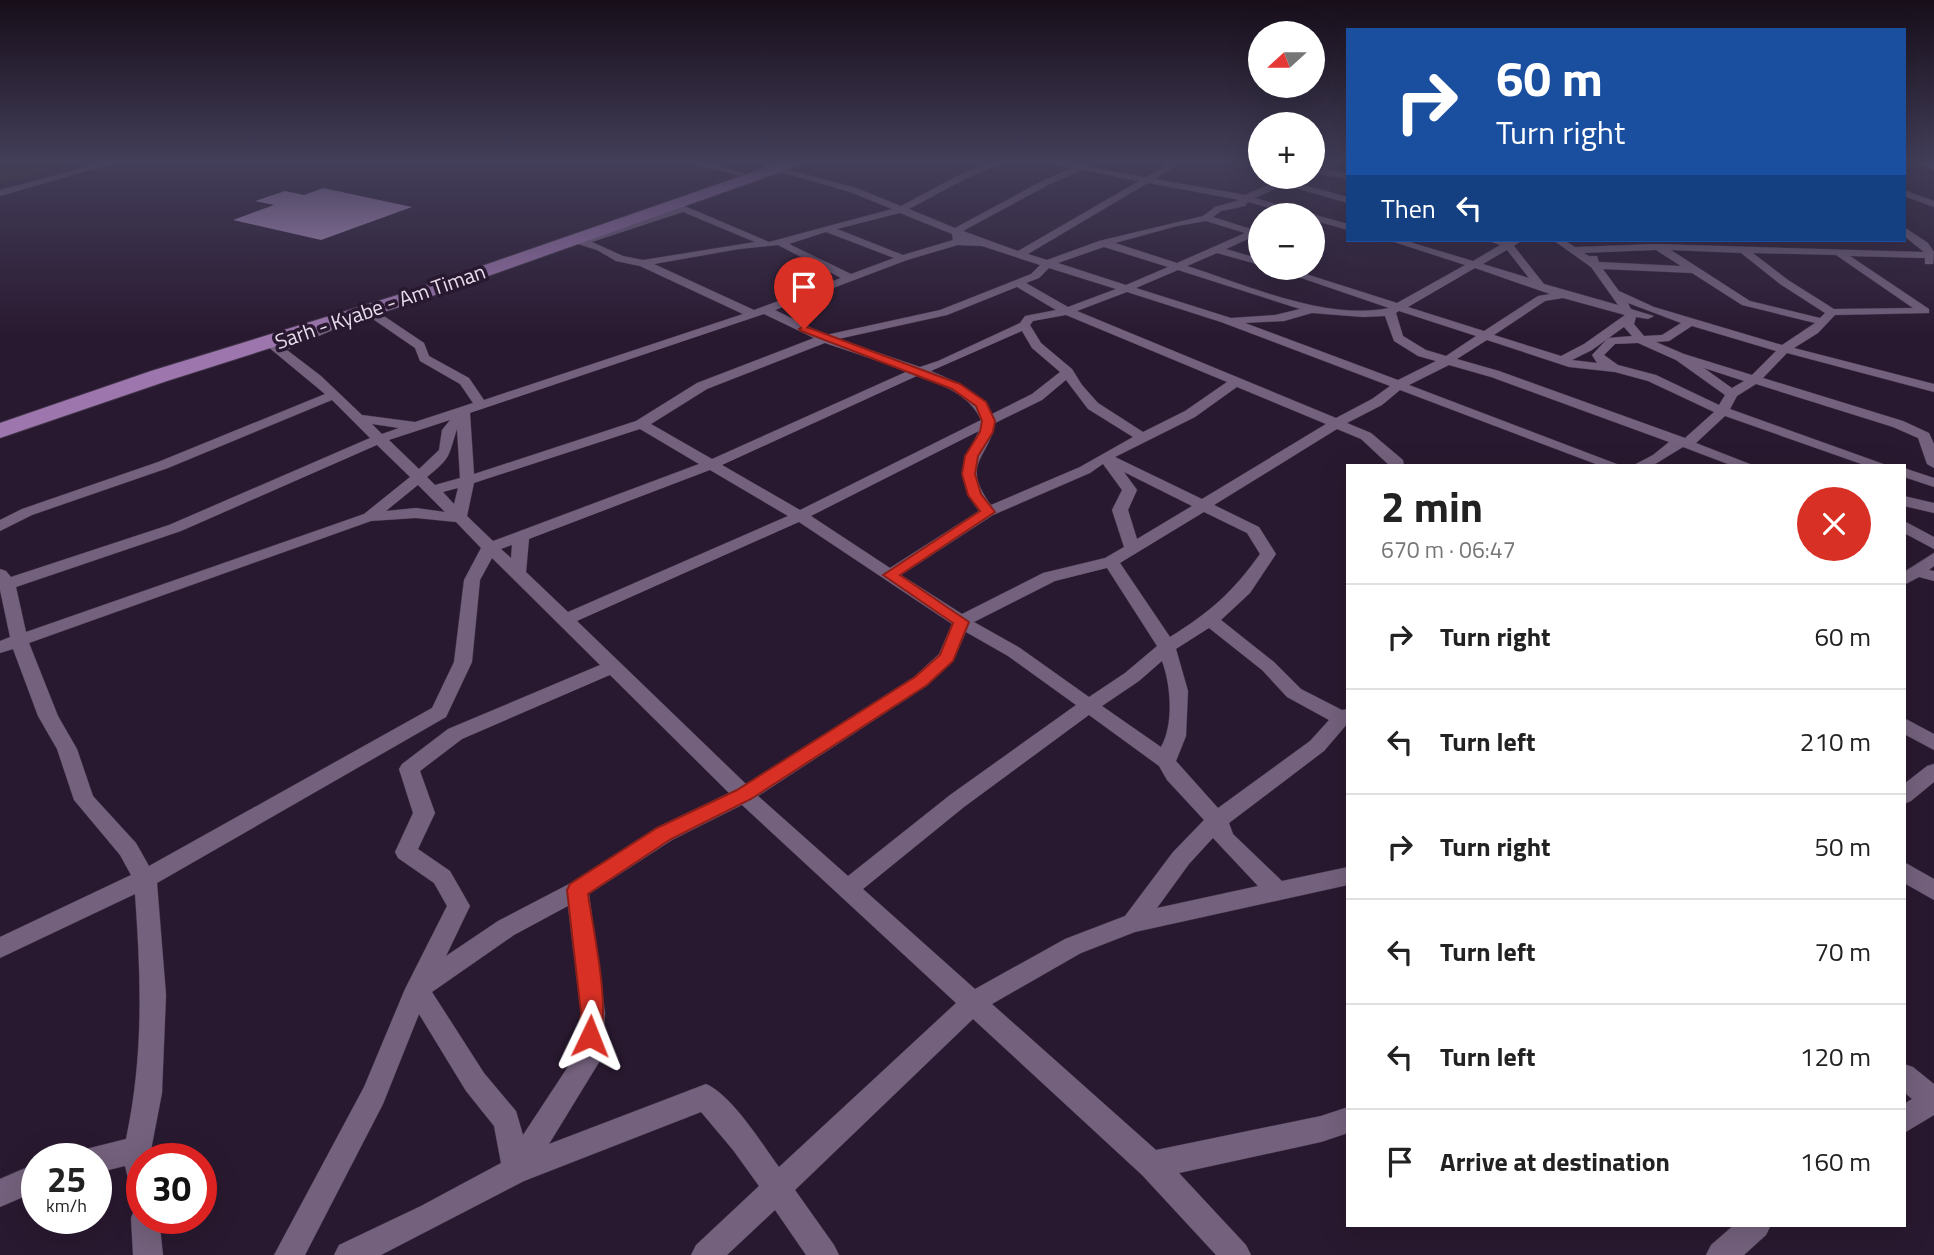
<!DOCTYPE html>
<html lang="en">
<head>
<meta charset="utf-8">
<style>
	:root { --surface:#fff; --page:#f2f2f2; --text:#222; --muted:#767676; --line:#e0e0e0 }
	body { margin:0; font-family:"Titillium Web",sans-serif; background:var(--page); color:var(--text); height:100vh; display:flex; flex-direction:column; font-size:26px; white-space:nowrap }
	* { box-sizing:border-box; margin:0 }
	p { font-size:23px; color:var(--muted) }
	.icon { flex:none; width:38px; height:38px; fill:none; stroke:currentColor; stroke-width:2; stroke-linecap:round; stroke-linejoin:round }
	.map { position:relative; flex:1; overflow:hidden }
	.sheet { position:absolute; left:1346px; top:464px; width:560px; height:763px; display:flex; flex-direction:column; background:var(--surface); border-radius:0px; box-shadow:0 7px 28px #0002 }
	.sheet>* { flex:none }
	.banner { position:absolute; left:1346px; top:28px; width:560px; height:214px; border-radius:0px; box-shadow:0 7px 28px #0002; background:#1a4fa0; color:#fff; overflow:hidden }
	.needle { width:46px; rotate:249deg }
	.tools { position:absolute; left:1248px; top:21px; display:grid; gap:14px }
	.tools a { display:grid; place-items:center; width:77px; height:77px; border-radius:50%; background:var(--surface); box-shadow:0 7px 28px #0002; font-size:35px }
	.speed { position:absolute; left:21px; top:1143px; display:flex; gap:14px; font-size:35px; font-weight:700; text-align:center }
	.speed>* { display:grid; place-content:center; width:91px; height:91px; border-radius:50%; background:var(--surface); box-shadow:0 7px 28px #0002; line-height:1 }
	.speed small { font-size:18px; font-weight:400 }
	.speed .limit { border:10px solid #d22; background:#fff; color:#111 }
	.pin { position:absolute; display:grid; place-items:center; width:60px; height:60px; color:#fff; margin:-72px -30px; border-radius:50% 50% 50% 0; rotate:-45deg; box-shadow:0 0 7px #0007 }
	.pin .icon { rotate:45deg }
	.me { position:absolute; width:77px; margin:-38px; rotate:2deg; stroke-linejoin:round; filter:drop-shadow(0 0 5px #0008) }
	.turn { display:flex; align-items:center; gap:24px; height:147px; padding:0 35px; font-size:32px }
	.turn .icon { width:91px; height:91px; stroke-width:2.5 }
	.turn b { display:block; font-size:49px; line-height:60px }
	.then { display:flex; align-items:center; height:66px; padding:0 35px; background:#0003; gap:14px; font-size:26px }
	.round { display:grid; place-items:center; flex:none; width:74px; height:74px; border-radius:37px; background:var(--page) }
	.overview { display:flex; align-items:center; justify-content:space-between; height:119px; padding:0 35px }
	h1 { font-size:42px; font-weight:700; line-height:52px }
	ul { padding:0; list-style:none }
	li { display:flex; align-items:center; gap:21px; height:105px; padding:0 35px; border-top:2px solid var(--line) }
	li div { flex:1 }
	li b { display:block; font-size:26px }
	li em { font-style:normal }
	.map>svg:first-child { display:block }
	.green { fill:#322d06 }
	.building { fill:#b897c7 }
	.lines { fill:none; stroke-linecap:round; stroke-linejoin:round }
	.minor-casing { stroke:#403447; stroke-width:1 }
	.trunk-casing { stroke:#403447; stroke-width:2 }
	.minor { fill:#74617d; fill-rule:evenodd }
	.trunk { fill:#9c76ad; fill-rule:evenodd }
	.route { fill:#d93025; stroke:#8d1f18; stroke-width:2 }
	.labels { text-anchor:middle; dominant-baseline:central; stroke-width:7; stroke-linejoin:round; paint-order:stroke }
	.far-street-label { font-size:21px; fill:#e7dcec; stroke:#291930 }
</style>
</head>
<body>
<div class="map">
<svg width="1934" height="1255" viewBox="0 0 1934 1255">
	<rect width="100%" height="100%" fill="#291930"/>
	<path class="green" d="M0,161H80L0,184Z"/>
	<path class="building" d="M323,188L412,207L321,240L233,220L274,205L255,201L285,191L304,195Z"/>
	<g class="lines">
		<g class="minor-casing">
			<g id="minor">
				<path d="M109,161H121L0,196V190Z"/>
				<path d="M682,161H696L745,173L741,176Z"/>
				<path d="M995,161H1006L963,180L909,209L955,228L1042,181L1072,168L1041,161L1085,163L1089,167L1146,177L1174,161H1183L1155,179L1245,195L1279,180L1301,177L1292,182L1348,197V203L1284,185L1255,198L1348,224V230L1312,220V215H1296L1248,202L1245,206L1221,211L1213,217L1257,231V235L1226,249L1260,259V265L1217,253L1187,266C1247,285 1326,321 1389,308L1272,268H1287L1397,303L1465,265L1388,240H1403L1473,261L1500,245L1486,240H1522L1514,246L1544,284L1618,305L1591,267L1553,240H1564L1575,247L1656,244L1924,252L1904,236V228L1907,229L1928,243L1934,252L1933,264H1925V258L1850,256L1929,309V313L1835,315L1818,333L1794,348L1934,384V392L1787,353L1763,378L1903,421L1929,433L1934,444V468L1927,464L1918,438L1893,427L1756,384L1737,396L1730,409L1889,466H1867L1725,416L1696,443L1755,466H1733L1683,447L1652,466H1632L1653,455L1669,442L1491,377L1449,365L1409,385L1622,466H1601L1400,390L1382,405L1347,423L1371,433L1403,460L1404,466H1390L1361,439L1337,429L1214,505L1259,527L1276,554L1250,593L1221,620L1274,662L1301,689L1342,710L1348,709V723L1324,751L1229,823L1233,834L1282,881L1348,867V885L1135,932L1081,953L992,1004L1156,1150L1321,1116L1348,1107V1133L1321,1142L1179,1173L1246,1245L1251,1255H1216L1142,1175L973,1019L795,1190L834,1245L839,1255H806L775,1210L727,1255H691L696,1245L759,1186L733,1150L701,1112L524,1181L381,1255H334L339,1245L421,1206L501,1163L494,1126L466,1091L419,1014L383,1104L305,1255H274L364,1087L405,989L447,906L434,883L398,858L395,852L413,813L399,769L402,764L448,729L600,665L492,558L480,580L472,662L446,717L157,883L166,995L162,1093L151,1150L152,1158H142V1199L132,1195L125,1166L96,1173V1158H82L86,1149L126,1139C144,1054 141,979 135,894L0,958V937L131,875L120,855L74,800L57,749L38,716L13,649L0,653V641L10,637L0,590V569L6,571L11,577L169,525L370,438L332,400L168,468L32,515L0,531V520L22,509L158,462L325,394L267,346V340H275L280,344L364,308H372L424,343L429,356L469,378L484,400L743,314L640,266L616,261L597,250L578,244L573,237L574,235H582L584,238L675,208L668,204L673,201L769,242L892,209L850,192L764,167V163L856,188L901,206L957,176ZM1082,170L1139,181L1018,251L963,231L1048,185ZM1148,183L1240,200L1215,207L1203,216L1099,241L1047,260L1028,254ZM683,212L755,242L643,260L623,256L592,242ZM900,213L952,234L953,240L903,255L837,229ZM1206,221L1245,233L1177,263L1115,243L1177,226ZM826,232L894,258L851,274L789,244ZM778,245L841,278L754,310L654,264L739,249ZM958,245L982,246L1040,265L1031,274L940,310L826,335L775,310L907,260ZM1104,247L1168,267L1126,285L1058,263ZM1507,250L1529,278L1483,264ZM1656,250L1681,266L1599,262L1597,256H1589L1584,253ZM1671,250L1741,253L1780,284L1825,313L1820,318L1750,301ZM1753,253L1836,255L1913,308L1834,309L1788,280ZM1049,268L1116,289L1068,307L1026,283L1039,278ZM1475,268L1550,294L1538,296L1484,331L1408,307ZM1603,269L1692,273L1742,305L1815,323L1782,345L1654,307L1619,291ZM1178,270L1300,309L1275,315L1231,318L1136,288ZM1017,287L1056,310L1025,316L1020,323L938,361L920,367L838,339L947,315ZM1127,292L1221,322L1390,386L1372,399L1336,418L1077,311ZM1563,298L1625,315L1584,344L1561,356L1494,335L1545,301ZM1628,303L1681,323L1662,335L1644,336L1634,324L1636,317L1648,319L1654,316L1631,309ZM1399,311L1476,336L1446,356L1426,350L1403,336L1396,313ZM1312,313L1363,317L1385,316L1394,341L1418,356L1436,361L1398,380L1245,323L1284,321ZM764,314L814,338L697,383L636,421L474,474L470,413ZM367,315L415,348L420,361L460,384L473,403L415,422L362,415L321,376L287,350ZM1066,315L1227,382L1185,411L1143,432L1098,403L1082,385L1072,369L1041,343L1030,325L1033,321ZM1692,326L1776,351L1752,375L1684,354L1656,342L1669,341ZM1624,327L1632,336L1608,338L1592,355L1597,363L1572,360L1592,350ZM1022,331L1032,348L1060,372L1032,394L992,414C979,391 954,381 931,371ZM1487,340L1569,367L1615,372L1648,381L1714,412L1685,438L1499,371L1457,359ZM825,343L908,371L712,459L651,424L707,389ZM1638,343L1676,360L1725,395L1719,405L1656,375L1618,365L1604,355L1615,344ZM1704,368L1744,381L1732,388ZM919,375C942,385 970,395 981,420L800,510L722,465ZM1066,380L1088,409L1133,437L1080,467L991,505C960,463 988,460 995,423L1042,400ZM1237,387L1326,424L1202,499L1115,457L1195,417ZM450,420L442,430L439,450L419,469L389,440ZM372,424L399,428L382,434ZM457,429L460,478L435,485L427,477C452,457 448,456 457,429ZM640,429L699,464L493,541L467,516L474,483ZM979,431C962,465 955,477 979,511L890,568L811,516ZM377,445L410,477L364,514L26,632L16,587L181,531ZM1103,464L1122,490L1112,510L1124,547L1105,558L1043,573L962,614L901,575L993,515L1090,473ZM710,470L788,516L568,612L526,572L529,539ZM1124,472L1192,506L1137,539L1128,510L1137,490ZM418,485L445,512L416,508L386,511ZM458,488L454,504L443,492ZM1204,512L1247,533L1260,554C1232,593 1210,612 1170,637L1120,563ZM416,518L456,522L481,548L464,580L454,662L432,708L149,866L136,843L93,796L77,749L58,716L29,643L371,521ZM799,522L952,624L939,654L914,677L746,784L577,621ZM512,545L511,558L501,549ZM1107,568L1157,646L1125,673L1089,697L1020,648L974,622L1055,581ZM1209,628L1262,670L1287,697L1329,720L1310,741L1218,808L1176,761L1186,736L1188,691L1176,649ZM966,632L1008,656L1076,705L950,795L848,876L758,796L928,685L953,661ZM1162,661C1171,685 1174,724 1161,747L1102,706L1139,681ZM610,675L729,793L656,828L569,884L498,921L446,956L470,906L450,871L418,849L435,813L420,771L462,739ZM1089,715L1159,766L1167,780L1204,820L1173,852L1125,916L1065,939L975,989L863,889L964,807ZM742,805L956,1003L779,1167C762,1144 732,1095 706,1084L549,1144L601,1059L605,1013L589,894L672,840ZM1213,838L1258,886L1157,908L1189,864ZM568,906L581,1013L575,1056L523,1135L516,1111L484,1073L432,992L514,935Z"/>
				<path d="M1327,161H1348V164H1334L1324,168L1348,173V179L1312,173V167Z"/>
				<path d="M1914,161L1934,164V170L1915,163Z"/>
				<path d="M1904,190L1934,201V207L1904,196Z"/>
				<path d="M1904,468L1934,478V487L1904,477Z"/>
				<path d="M1904,496L1934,503V513L1904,506Z"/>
				<path d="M1904,521L1934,537V549L1904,533Z"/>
				<path d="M1934,553V566L1929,570L1934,571V581L1919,577L1904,585V572Z"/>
				<path d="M1904,718L1934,734V750L1904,734Z"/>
				<path d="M1934,764V782L1911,801L1904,804V784L1927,766Z"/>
				<path d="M1904,862L1934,879V900L1904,883Z"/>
				<path d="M1904,1064L1913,1067L1934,1084V1115L1904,1133V1104L1912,1099L1904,1092Z"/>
				<path d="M37,1163V1191L0,1207V1179Z"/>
				<path d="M142,1205V1218H159L163,1255H133L131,1218L135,1208Z"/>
				<path d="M1734,1225H1771L1766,1235L1744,1255H1706L1711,1245Z"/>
			</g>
		</g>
		<g class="trunk-casing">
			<path id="trunk" d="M785,161H805L803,164L418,301L167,381L0,438V423L151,371L404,293Z"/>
		</g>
		<use href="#minor" class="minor"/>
		<use href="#trunk" class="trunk"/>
	</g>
	<linearGradient id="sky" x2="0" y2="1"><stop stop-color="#170e1a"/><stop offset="0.48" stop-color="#433e59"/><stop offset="1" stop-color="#433e59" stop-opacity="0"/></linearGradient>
	<rect width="1934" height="336" fill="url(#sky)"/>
	<path class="route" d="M804,326L960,384L986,402L995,421L993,432L978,456L975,474L981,494L995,512L900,575L969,622L953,661L927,685L751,799L671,839L588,894C593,930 612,1013 598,1044L590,1047L582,1044L579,1036L581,1013L567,890L570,884L657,828L737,790L915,677L940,655L953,623L883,575L980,511L968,495L962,474L965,456L980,432L982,421L976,406L952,389L801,331L799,329Z"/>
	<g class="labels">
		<g class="far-street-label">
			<text transform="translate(380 306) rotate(-19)">Sarh - Kyabe - Am Timan</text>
		</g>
	</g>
</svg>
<div class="tools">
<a><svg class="needle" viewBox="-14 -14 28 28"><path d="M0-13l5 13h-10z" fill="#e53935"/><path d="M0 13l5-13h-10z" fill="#767676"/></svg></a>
<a>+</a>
<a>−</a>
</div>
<div class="speed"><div>25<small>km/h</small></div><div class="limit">30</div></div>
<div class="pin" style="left:804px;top:329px;background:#d93025"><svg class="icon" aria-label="arrive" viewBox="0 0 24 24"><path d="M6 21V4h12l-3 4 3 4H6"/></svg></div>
<svg class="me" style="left:590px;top:1036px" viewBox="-20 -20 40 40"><path d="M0-17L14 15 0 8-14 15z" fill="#d93025" stroke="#fff" stroke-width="4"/></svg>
<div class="banner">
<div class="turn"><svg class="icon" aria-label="right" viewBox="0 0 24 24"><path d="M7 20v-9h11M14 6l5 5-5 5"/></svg><div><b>60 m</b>Turn right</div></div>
<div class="then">Then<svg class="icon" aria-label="left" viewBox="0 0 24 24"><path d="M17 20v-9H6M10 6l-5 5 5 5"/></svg></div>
</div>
<section class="sheet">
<div class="overview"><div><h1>2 min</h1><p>670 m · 06:47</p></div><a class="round" style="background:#d93025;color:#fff"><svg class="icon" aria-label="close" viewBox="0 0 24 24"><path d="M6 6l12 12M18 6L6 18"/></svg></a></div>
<ul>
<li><svg class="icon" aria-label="right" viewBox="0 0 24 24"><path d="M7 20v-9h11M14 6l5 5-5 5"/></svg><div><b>Turn right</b></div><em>60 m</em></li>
<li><svg class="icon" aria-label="left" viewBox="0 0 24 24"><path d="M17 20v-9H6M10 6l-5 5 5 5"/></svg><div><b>Turn left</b></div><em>210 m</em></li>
<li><svg class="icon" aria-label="right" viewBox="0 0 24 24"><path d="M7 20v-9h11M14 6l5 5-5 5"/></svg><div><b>Turn right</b></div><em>50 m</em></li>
<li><svg class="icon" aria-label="left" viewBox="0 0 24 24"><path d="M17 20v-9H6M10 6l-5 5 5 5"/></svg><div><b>Turn left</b></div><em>70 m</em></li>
<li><svg class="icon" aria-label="left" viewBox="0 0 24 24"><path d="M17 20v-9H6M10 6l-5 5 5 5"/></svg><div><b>Turn left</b></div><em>120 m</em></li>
<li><svg class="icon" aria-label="arrive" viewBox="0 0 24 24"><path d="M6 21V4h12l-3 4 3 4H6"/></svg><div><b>Arrive at destination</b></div><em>160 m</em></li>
</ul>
</section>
</div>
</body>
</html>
